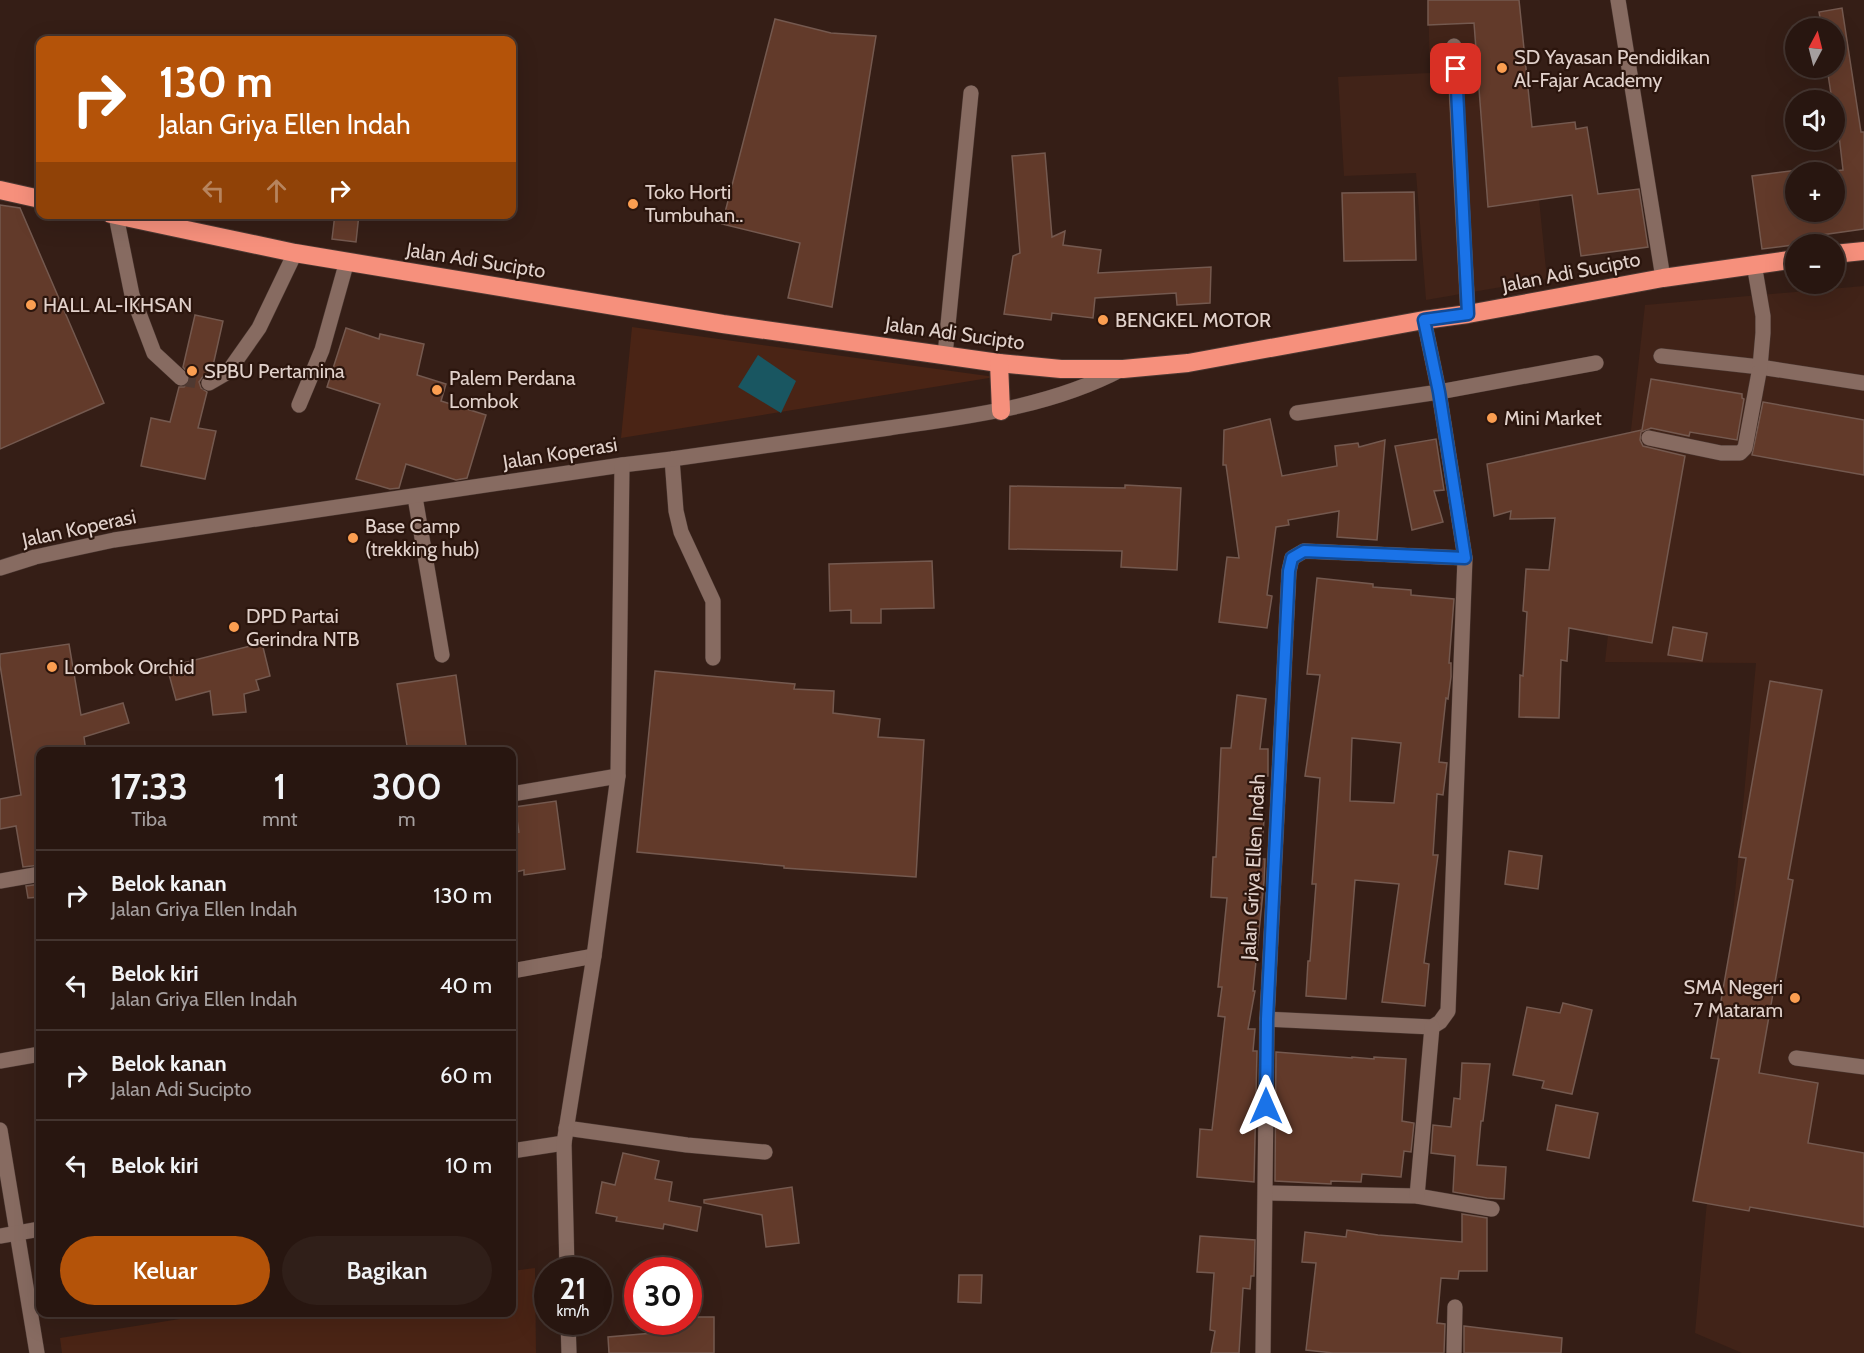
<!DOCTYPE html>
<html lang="id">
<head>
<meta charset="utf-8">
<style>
	:root { --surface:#281610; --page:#301f19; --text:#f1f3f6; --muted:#a59f9f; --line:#443530; --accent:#b45309 }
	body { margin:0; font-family:Cabin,sans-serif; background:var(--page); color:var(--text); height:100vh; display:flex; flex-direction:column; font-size:22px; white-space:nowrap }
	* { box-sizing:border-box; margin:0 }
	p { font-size:20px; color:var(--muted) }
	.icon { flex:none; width:33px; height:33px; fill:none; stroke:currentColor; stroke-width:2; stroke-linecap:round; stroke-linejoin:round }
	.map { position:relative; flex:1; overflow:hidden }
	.panel { position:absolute; left:36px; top:747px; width:480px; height:570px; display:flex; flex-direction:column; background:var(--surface); border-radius:12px; box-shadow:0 6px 24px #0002,0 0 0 2px var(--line) }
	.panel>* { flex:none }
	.hud { position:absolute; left:36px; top:36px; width:480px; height:183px; border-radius:12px; box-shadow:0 6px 24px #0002,0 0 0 2px var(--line); background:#b45309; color:#fff; overflow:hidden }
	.needle { width:39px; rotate:7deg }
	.fabs { position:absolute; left:1785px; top:18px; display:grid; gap:12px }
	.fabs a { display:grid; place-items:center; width:60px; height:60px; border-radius:50%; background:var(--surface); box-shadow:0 6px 24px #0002,0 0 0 2px var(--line); font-size:30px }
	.speed { position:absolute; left:534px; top:1257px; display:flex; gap:12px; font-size:30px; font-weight:700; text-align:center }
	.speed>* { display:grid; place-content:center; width:78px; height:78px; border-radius:50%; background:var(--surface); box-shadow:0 6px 24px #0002,0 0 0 2px var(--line); line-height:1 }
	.speed small { font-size:15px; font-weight:400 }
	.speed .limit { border:9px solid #d22; background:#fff; color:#111 }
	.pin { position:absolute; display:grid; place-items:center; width:51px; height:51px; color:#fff; margin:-26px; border-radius:12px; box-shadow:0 3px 9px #0006 }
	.me { position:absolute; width:66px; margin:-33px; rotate:0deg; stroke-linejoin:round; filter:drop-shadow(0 0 4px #0008) }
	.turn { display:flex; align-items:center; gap:21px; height:126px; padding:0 24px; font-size:27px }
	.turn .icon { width:78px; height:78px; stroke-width:2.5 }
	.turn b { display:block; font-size:42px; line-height:51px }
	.lanes { display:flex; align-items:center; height:57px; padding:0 24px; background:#0003; justify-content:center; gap:30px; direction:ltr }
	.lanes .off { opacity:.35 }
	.eta { display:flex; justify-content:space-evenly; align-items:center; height:102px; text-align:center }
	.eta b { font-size:36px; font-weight:600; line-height:42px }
	.cta { display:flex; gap:12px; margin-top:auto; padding:12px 24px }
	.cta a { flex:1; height:69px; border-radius:36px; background:var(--accent); color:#fff; font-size:24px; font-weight:600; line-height:69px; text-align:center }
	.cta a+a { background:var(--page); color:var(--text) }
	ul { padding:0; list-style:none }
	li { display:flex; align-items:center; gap:18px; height:90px; padding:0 24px; border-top:2px solid var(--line) }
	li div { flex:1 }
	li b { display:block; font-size:22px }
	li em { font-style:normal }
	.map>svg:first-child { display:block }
	.built { fill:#412318 }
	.green { fill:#4a2415 }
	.water { fill:#195661 }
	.building { fill:#623a2a; stroke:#74594f; stroke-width:1.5; fill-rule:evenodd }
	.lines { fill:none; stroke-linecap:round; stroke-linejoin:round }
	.minor-tunnel { stroke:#4f3931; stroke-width:15; stroke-dasharray:15 8; stroke-linecap:butt }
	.minor-casing { stroke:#4b3832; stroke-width:16 }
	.highway-casing { stroke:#4b3832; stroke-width:20 }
	.minor { stroke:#876b61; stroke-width:15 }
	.highway { stroke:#f6907c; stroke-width:18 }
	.route-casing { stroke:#114b97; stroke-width:15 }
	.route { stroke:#1a73e8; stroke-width:10 }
	.poi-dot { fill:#fb9e51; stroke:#2b150d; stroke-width:2 }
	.labels { text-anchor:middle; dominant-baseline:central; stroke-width:4.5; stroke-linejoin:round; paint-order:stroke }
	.poi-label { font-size:20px; fill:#e1d1cb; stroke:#2b150d; text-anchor:start }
	.street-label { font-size:20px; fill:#e1d1cb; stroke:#2b150d }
</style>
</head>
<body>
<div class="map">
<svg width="1864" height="1353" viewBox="0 0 1864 1353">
	<rect width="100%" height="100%" fill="#351e16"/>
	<g class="built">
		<path d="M1428,0H1519L1547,279L1426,300L1416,173L1344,176L1338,77L1430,73Z"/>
		<path d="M1864,286V1353H1742L1695,1333L1756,663L1605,662L1645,305Z"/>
	</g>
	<g class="green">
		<path d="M632,327L995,377L621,438Z"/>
		<path d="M535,1268L536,1353H62L60,1338L224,1312H512V1271Z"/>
	</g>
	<path class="water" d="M758,355L796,381L781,413L738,387Z"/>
	<g class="building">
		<path d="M1428,0H1519L1532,127L1575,122L1576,129L1587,127L1598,194L1639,189L1648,247L1581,256L1572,195L1488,207L1474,23L1428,25Z"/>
		<path d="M1842,8L1861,132H1864V229L1807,237L1808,243L1762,249L1752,176L1798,170V172H1796V212H1834V172H1822L1843,170L1837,118L1834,117V100H1832L1827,68H1834V28H1822L1819,12Z"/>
		<path d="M775,19L831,33L876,36L832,307L788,298L800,243L722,224Z"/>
		<path d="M1045,153L1052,237L1065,231L1063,245L1101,250L1098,273L1211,267L1210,303L1177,305L1176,293L1095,298L1093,318L1052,313L1051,320L1004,314L1013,256L1020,253L1012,156Z"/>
		<path d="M1414,192L1416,260L1344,261L1342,193Z"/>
		<path d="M0,205L20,208L104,403L0,449Z"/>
		<path d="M335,214H359L356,242L332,239Z"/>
		<path d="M195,315L223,321L212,370L204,375L199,382L201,388L207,392L198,428L216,431L205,479L141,466L151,418L170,422L179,387H184L190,381V375L183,367Z"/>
		<path d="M346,328L379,339L380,334L424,344L417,375L446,384L441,401L486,415L467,478L456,480L406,464L399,488L390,489L356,479L380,404L327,387Z"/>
		<path d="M1651,379L1742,394V398L1744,399L1737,440L1690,432L1689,436L1651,428L1641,432L1640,440L1643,446L1685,456L1652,643L1569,628L1567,661L1561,660L1559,718L1519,717L1520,675L1523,676L1527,612L1523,611L1526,569L1549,570L1555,518L1510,519L1511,511L1494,516L1487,464L1642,430Z"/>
		<path d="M1763,402L1864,420V475L1752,455Z"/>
		<path d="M1270,419L1282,476L1337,466L1335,446L1358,443L1359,447L1385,440L1377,540L1337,537L1339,511L1288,520L1289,525L1276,527L1267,595L1272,596L1267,628L1219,622L1227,557L1239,558L1226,465H1223L1224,430Z"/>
		<path d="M1436,439L1444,490L1434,491L1443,522L1412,530L1395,446Z"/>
		<path d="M1125,485L1181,488L1177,570L1121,567L1122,551L1009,549L1010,486L1125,488Z"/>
		<path d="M932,561L934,608L881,609V623H851V610L830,611L829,564Z"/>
		<path d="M1317,578L1373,584V587L1411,590V595L1454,599L1449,663H1451V677L1448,699L1446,698L1439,762L1447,763L1443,795L1437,794L1433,855H1438L1424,963L1429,964L1425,1006L1382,1002L1399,884L1355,880L1346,999L1306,996L1308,961H1310L1316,884H1312L1320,778L1305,776L1320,675L1307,674ZM1352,738L1401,743L1394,803L1350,801Z"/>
		<path d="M1673,627L1707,633L1702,661L1668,655Z"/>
		<path d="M262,643L270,676L256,680L259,690L244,694L246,712L213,715L210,691L176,700L167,667Z"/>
		<path d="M69,644L81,715L123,703L129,723L84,737L86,752H40V865L23,867L16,826L0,829V799L21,795L0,665V654Z"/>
		<path d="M655,671L795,684L794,689L834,691L833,713L880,719L878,737L924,740L916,877L784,868V866L637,852Z"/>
		<path d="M456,675L467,752H408L397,684Z"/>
		<path d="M1770,681L1822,690L1788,879L1793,880L1759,1073L1818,1083L1808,1143L1864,1153V1227L1750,1207L1749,1211L1693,1201L1719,1059L1711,1058L1746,858L1739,857Z"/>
		<path d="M1237,695L1266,699L1260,749H1268V776H1262L1260,820H1264L1261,859H1265L1264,882L1253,991H1255L1248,1029H1255L1253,1051H1257L1254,1182L1197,1177L1200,1129L1212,1130L1225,1017L1218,1016L1222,987H1218L1227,898L1211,897L1213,857H1216L1221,748H1231Z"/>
		<path d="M556,801L565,869L524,875V870L512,873V833L519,832L515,807Z"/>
		<path d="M1509,851L1542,856L1538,889L1505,884Z"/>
		<path d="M40,884V897L28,898L26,886Z"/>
		<path d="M1563,1003L1592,1010L1572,1094L1542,1088L1544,1081L1513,1075L1527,1007L1560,1013Z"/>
		<path d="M1276,1052L1352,1058V1057L1374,1059V1057L1406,1059L1402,1121L1414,1123L1411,1152L1404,1151L1401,1177L1362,1174L1361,1182L1331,1181V1184L1275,1181Z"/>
		<path d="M1462,1063L1490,1064L1483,1121H1481L1477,1165L1506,1167L1504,1199L1487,1198L1453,1192L1455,1156L1431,1153L1433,1125L1451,1127L1454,1098L1460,1099Z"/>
		<path d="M1556,1105L1598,1113L1589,1158L1547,1150Z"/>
		<path d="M623,1153L659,1161L655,1179L672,1182L669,1201L701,1207L697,1231L664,1224L663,1229L616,1221L617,1217L596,1213L602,1182L615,1185Z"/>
		<path d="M792,1187L799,1243L766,1247L762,1215L704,1203V1200Z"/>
		<path d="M1462,1214L1487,1218V1271H1459L1458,1279L1441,1278L1437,1323L1445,1324L1444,1353H1333L1306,1350L1316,1263L1302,1262L1305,1232L1346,1237L1347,1230L1378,1235L1462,1242Z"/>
		<path d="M1200,1236L1255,1240L1254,1276H1251L1250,1289L1243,1288L1239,1353H1211L1215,1331L1210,1330L1214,1273L1197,1272Z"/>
		<path d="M959,1275H982L981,1303L958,1302Z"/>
		<path d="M689,1317H714V1353H609L608,1337L653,1333L652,1322H689Z"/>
		<path d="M1464,1326L1562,1338L1561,1353H1464Z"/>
	</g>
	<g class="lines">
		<path class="minor-tunnel" d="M181,378L209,383"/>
		<g class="minor-casing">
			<g id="minor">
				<path d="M1618,0L1663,278"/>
				<path d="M1454,46L1468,314"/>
				<path d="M116,216L132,295L154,353L181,378"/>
				<path d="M1424,320L1439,392L1465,558L1448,1011L1440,1022L1432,1027"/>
				<path d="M945,355L971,93"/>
				<path d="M1661,356L1760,367L1864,383"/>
				<path d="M209,383L228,372L259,328L295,253"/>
				<path d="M299,405L322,350L347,261"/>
				<path d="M1297,413L1439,392L1596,363"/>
				<path d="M1649,438L1721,453H1740L1745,448L1760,367L1763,333V316L1754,264"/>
				<path d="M672,459L676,511L681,532L713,601V658"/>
				<path d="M415,497L442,655"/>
				<path d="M0,568L35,557L114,540L622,465L672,459C744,449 817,438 889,428C970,416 1050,407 1122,369"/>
				<path d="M512,794L618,776"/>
				<path d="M0,881L40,874"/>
				<path d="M512,971L594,956"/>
				<path d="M1267,1019L1432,1027"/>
				<path d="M1796,1058L1864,1067"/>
				<path d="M0,1061L40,1054"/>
				<path d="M566,1128L687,1145L765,1152"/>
				<path d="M0,1130L37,1353"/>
				<path d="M512,1151L564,1143"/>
				<path d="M1266,1193L1417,1196L1492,1209"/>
				<path d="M1417,1196L1432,1027"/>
				<path d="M0,1236L40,1229"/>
				<path d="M567,1270L564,1143L594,956L618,776L622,465"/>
				<path d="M568,1322L569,1353"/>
				<path d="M1263,1353L1267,1019L1289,571L1292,558L1304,551L1465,558"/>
				<path d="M1454,1353L1455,1307"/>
			</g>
		</g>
		<g class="highway-casing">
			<g id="highway">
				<path d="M0,190L40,199"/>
				<path d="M111,214L295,253L723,324L999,363L1061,369H1123L1188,363L1424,320L1468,314L1663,278L1796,259"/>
				<path d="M1834,254L1864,251"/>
				<path d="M999,363L1001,411"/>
			</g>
		</g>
		<use href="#minor" class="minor"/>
		<use href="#highway" class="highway"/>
	</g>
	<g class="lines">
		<g class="route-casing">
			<path id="route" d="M1266,1106L1267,1019L1289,571L1292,558L1304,551L1465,558L1439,392L1424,320L1468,314L1456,69"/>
		</g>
		<use href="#route" class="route"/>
	</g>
	<g class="poi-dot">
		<circle cx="1502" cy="68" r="6"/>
		<circle cx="633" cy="204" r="6"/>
		<circle cx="31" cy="305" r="6"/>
		<circle cx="1103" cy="320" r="6"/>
		<circle cx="192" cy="371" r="6"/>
		<circle cx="437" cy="390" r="6"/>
		<circle cx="1492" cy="418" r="6"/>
		<circle cx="353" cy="538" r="6"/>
		<circle cx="234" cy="627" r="6"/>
		<circle cx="52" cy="667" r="6"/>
		<circle cx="1795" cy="998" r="6"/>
	</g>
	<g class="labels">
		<g class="poi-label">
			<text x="1514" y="57">SD Yayasan Pendidikan<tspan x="1514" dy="23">Al-Fajar Academy</tspan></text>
			<text x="645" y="192">Toko Horti<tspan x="645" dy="23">Tumbuhan..</tspan></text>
			<text x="43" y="305">HALL AL-IKHSAN</text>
			<text x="1115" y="320">BENGKEL MOTOR</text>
			<text x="204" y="371">SPBU Pertamina</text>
			<text x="449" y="378">Palem Perdana<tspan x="449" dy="23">Lombok</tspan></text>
			<text x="1504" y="418">Mini Market</text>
			<text x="365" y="526">Base Camp<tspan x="365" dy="23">(trekking hub)</tspan></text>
			<text x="246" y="616">DPD Partai<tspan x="246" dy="23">Gerindra NTB</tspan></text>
			<text x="64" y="667">Lombok Orchid</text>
			<text x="1783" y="987" text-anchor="end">SMA Negeri<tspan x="1783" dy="23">7 Mataram</tspan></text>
		</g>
		<g class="street-label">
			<text transform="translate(476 260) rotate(9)">Jalan Adi Sucipto</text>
			<text transform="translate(1571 272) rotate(-11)">Jalan Adi Sucipto</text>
			<text transform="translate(955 333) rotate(8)">Jalan Adi Sucipto</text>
			<text transform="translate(560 453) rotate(-9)">Jalan Koperasi</text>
			<text transform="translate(79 528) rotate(-12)">Jalan Koperasi</text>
			<text transform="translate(1253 867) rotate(-87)">Jalan Griya Ellen Indah</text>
		</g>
	</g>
</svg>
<div class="fabs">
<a><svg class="needle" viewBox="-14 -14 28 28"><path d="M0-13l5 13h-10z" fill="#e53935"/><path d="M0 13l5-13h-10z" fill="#a59f9f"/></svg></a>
<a><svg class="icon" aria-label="sound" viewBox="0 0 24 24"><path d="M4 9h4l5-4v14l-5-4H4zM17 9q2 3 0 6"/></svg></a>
<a>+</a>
<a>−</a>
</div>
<div class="speed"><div>21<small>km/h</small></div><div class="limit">30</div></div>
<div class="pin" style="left:1456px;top:69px;background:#d93025"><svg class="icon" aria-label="arrive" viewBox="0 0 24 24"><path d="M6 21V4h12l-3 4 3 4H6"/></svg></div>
<svg class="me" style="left:1266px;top:1106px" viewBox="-20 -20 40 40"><path d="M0-17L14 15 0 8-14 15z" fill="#1a73e8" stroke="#fff" stroke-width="4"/></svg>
<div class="hud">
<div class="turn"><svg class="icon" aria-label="right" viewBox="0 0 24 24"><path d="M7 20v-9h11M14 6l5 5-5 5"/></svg><div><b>130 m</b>Jalan Griya Ellen Indah</div></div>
<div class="lanes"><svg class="icon off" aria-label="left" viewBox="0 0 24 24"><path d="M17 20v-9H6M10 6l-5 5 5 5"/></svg><svg class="icon off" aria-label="ahead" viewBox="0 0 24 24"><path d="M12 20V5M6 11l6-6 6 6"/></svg><svg class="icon" aria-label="right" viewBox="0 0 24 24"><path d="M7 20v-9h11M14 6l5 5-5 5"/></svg></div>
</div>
<section class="panel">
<div class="eta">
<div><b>17:33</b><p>Tiba</p></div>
<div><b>1</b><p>mnt</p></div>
<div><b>300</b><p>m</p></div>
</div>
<ul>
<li><svg class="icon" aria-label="right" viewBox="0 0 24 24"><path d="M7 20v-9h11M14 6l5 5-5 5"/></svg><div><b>Belok kanan</b><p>Jalan Griya Ellen Indah</p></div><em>130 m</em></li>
<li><svg class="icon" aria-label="left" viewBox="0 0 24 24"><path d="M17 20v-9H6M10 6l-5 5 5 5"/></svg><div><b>Belok kiri</b><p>Jalan Griya Ellen Indah</p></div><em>40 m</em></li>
<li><svg class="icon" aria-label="right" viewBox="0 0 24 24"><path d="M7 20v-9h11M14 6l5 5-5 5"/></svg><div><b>Belok kanan</b><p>Jalan Adi Sucipto</p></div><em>60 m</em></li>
<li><svg class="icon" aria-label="left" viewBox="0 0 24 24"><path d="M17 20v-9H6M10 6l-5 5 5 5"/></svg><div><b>Belok kiri</b></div><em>10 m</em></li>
</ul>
<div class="cta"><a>Keluar</a><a>Bagikan</a></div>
</section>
</div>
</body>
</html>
